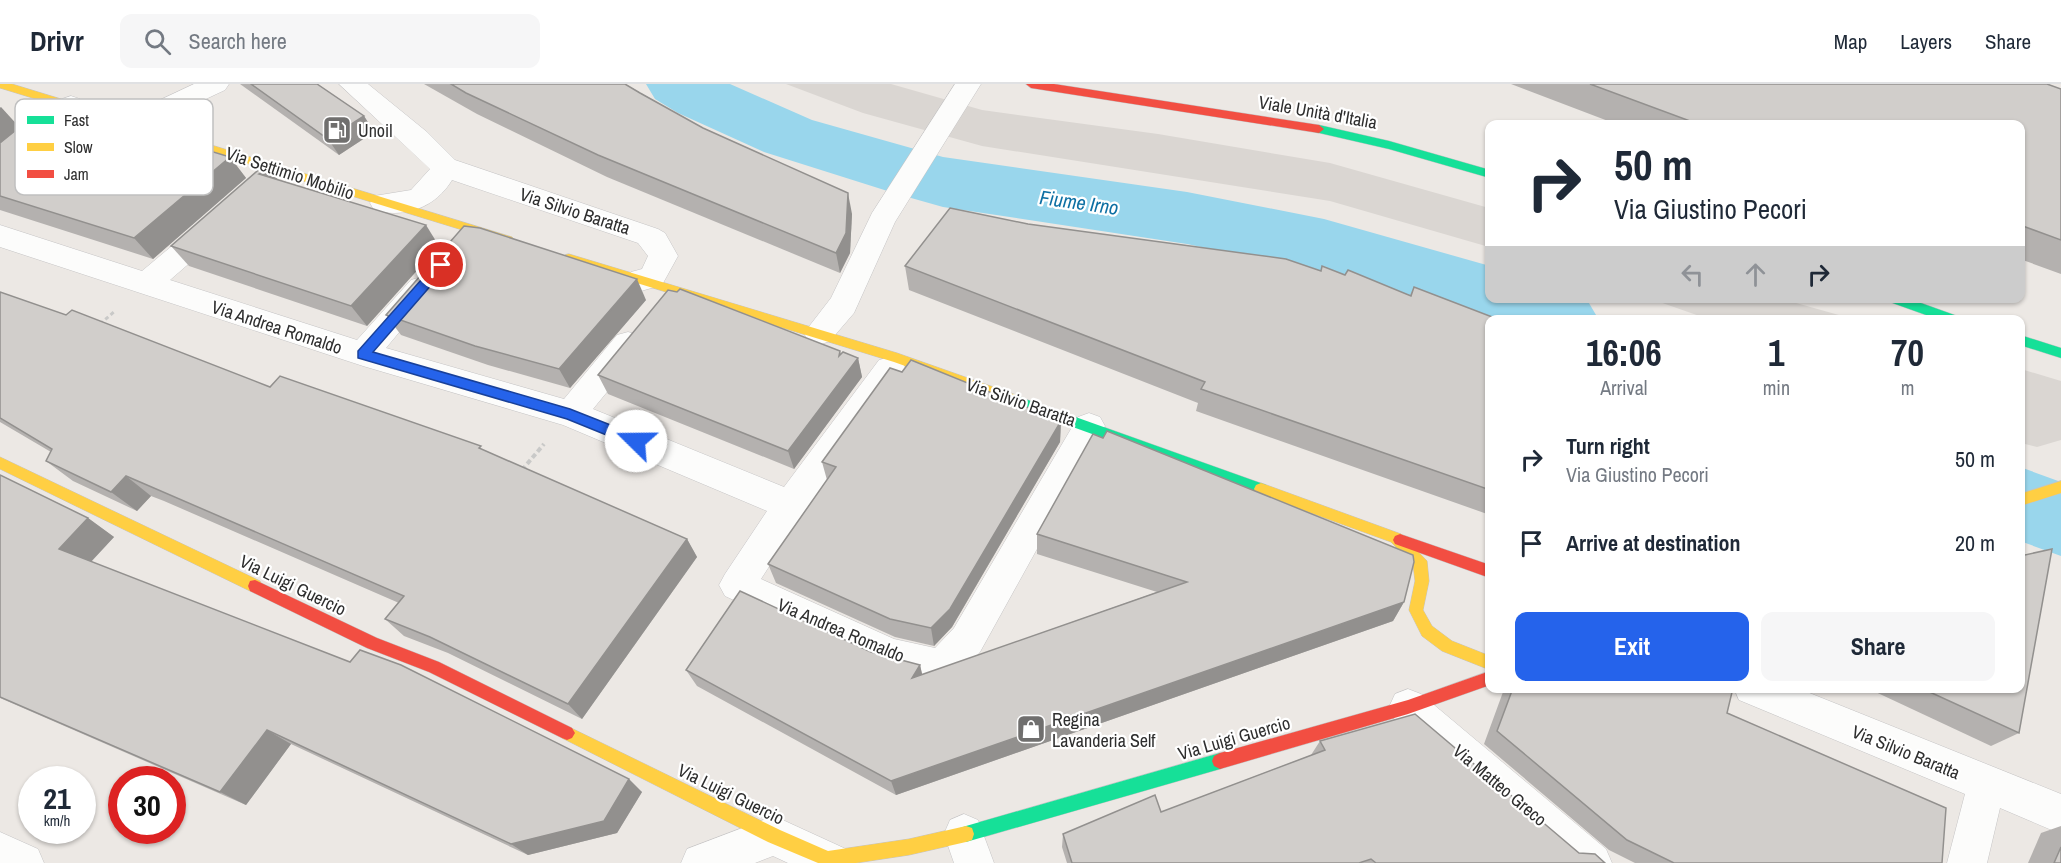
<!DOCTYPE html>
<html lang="en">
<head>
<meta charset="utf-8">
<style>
	:root { --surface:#fff; --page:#f6f6f7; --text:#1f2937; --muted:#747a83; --line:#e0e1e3; --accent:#2563eb }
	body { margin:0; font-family:"Archivo Narrow",sans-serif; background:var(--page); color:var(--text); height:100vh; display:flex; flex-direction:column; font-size:22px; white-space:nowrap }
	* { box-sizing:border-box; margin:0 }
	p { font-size:20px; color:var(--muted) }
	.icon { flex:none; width:33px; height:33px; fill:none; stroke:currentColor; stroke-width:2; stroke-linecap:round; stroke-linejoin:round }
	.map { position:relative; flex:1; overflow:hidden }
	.details { position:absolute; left:1485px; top:231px; width:540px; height:378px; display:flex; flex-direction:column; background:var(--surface); border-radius:12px; box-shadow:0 2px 4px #0004 }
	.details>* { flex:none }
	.top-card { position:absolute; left:1485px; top:36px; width:540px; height:183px; border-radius:12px; box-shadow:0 2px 4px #0004; background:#fff; color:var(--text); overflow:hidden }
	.speed { position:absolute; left:18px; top:682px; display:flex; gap:12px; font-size:30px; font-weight:700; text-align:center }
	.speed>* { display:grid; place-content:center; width:78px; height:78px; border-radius:50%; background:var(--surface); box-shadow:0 2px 4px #0004; line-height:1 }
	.speed small { font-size:15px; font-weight:400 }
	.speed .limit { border:9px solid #d22; background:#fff; color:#111 }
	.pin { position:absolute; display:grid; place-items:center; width:51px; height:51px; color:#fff; margin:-26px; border:3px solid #fff; border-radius:50%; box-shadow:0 2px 6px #0007 }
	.me { position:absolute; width:66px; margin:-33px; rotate:292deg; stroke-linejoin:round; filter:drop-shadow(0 0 4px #0008) }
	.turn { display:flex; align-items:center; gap:21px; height:126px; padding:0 30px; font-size:27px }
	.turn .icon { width:78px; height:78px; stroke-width:2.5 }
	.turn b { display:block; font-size:42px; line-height:51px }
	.lanes { display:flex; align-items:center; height:57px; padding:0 30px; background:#0003; justify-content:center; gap:30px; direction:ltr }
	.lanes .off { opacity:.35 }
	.eta { display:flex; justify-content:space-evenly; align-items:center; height:102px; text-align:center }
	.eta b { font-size:36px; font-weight:700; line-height:42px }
	.button { display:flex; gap:12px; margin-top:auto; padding:12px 30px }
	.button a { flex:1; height:69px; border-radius:12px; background:var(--accent); color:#fff; font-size:24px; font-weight:700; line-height:69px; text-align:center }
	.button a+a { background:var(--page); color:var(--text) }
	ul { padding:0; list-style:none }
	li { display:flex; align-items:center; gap:18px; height:84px; padding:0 30px }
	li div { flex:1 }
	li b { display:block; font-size:22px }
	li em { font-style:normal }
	header { display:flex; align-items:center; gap:36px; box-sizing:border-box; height:84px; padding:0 30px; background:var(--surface); border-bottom:2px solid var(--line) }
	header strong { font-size:28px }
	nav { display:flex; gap:33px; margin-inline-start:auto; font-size:21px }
	.search { width:420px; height:54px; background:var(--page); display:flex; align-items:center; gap:15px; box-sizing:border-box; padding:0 21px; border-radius:12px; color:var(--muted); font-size:22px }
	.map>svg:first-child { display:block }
	.plaza { fill:#dad6d2 }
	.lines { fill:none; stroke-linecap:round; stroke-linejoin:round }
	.river { fill:#99d6ec; fill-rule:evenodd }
	.street-casing { stroke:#c5c4c5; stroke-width:1 }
	.fast-casing { stroke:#c5c4c5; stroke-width:1 }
	.slow-casing { stroke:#c5c4c5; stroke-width:1 }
	.jam-casing { stroke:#c5c4c5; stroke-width:1 }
	.path-far1 { stroke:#c9c9c8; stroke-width:3; stroke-dasharray:4 3; stroke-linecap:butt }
	.path { stroke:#c9c9c8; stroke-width:4; stroke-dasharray:5 3; stroke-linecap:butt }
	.street { fill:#fcfcfb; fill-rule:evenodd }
	.fast { fill:#16e098; fill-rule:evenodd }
	.slow { fill:#ffcf43; fill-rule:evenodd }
	.jam { fill:#f24e42; fill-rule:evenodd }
	.wall { fill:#b4b1af }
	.shaded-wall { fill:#92908e }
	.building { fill:#d1cecb; stroke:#92908e; stroke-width:1.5 }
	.route { fill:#2563eb; stroke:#184099; stroke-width:1.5 }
	.labels { text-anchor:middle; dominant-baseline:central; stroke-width:4.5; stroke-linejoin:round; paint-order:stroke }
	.street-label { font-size:18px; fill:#2e2e2e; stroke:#fff }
	.poi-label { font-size:18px; fill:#2e2e2e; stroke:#fff; text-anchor:start }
	.water-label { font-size:20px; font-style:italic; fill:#0d6fa3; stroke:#fff }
	.key { fill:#fff; stroke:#c0c0c0; stroke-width:1.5 }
	.key-label { font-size:16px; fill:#2e2e2e }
</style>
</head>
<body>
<header>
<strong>Drivr</strong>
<div class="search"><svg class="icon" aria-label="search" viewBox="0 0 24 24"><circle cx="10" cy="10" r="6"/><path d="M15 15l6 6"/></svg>Search here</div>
<nav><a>Map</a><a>Layers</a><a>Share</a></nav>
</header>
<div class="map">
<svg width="2061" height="779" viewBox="0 0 2061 779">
	<rect width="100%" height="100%" fill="#ece8e4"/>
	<g class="plaza">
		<path d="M786,0H891L982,26L1158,50L1330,79L1489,124V163L1330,117L982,62L863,29Z"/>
		<path d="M1651,215H1782L1853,235H1708Z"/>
		<path d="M2021,285L2061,297V356L2037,363L2021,359Z"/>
	</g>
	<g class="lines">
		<g class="river">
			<path d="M646,0H730L812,36L943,73L1187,108L1324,135L1490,182V214H1586L1599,236H1490V240L1324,189L1187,160L943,123L897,110L764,68L678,29L655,15Z"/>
			<path d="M2020,383L2061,398V472L2020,457Z"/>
		</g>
		<g class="street-casing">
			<g id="street">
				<path d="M194,0H229L225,6L144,44L135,47L126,44L122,38L126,32Z"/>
				<path d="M339,0H368L427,48L455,76L658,145L665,149L678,172L662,201L641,207L631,204L626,196L631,188L642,185L648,172L638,159L452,96C436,123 405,135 374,126L370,119L374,112L411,106L430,85Z"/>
				<path d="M955,0H981L895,138L854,229L830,257L819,261L808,257L804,249L831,214L872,129Z"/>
				<path d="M71,12L80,15L84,21L80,27L10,87L0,90V65L62,15Z"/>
				<path d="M213,133L223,136L227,143L223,150L170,196L357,256L411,196L421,193L431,196L436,204L386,264L564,315L617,251L628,248L639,251L643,260L639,269L593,325L784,403L879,276L890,273L901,276L906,285L901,294L802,431L761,495L894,555L935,564L954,544L1078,333L1089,329L1100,333L1105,342L980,568L955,595L942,600L877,583L725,512L719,501L725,490L767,427L563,341L363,282L0,163V141L142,187L203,136Z"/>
				<path d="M1734,604H1797L2061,710V750L2000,724L1987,779H1947L1965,710L1739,616Z"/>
				<path d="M1408,605L1421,610L1606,765L1612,779H1561L1395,636L1389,623L1395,610Z"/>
				<path d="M964,730L978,736L994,779H954L944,750L950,736Z"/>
				<path d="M774,732L846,765L852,779H788L773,772L755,779H681L687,765Z"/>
				<path d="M0,748L38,765L44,779H0Z"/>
			</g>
		</g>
		<g class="fast-casing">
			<g id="fast">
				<path d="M1319,41L1389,57L1490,86V94L1389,65L1315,48L1314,45Z"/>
				<path d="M1885,214H1907L1960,233L1962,236H1940L1887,217Z"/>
				<path d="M2020,251L2061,264V274L2020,261Z"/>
				<path d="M1014,311L1266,401L1268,405L1266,409L1261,411L1009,320L1008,316L1009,312Z"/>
				<path d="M1220,669L1226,672L1228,677L1226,682L1220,685L966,758L960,756L958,750L960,744L966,742Z"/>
			</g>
		</g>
		<g class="slow-casing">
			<g id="slow">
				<path d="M0,0H12L512,153L514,156L508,160L0,4Z"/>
				<path d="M569,170L897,269L1019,312L1020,316L1019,320L1014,321L894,278L565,177L563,174L565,171Z"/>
				<path d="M0,373L260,497L262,502L260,507L255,508L250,507L0,385Z"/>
				<path d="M2061,397V409L2020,422V410Z"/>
				<path d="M1261,399L1401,450L1427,477L1429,497L1423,526L1432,542L1452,557L1490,572V586L1442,567L1422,552L1409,526L1415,497L1413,480L1391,458L1256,409L1254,405L1256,401Z"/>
				<path d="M567,642L780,746L828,767L909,755L966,742L972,744L974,750L972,756L966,758L909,771L856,779H818L768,758L562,654L559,649L562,644Z"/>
			</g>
		</g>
		<g class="jam-casing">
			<g id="jam">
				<path d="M1026,0H1054L1319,41L1324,45L1319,49L1031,4Z"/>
				<path d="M1400,450L1490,481V494L1395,460L1393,456L1395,452Z"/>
				<path d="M255,496L377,554L439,578L572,644L575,649L572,654L567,656L562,654L429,588L367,564L250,507L248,502L250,497Z"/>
				<path d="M1490,587V601L1408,630L1220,685L1214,682L1212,677L1214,672L1220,669L1408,616Z"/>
			</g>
		</g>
		<path class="path-far1" d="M100,240L115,227"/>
		<path class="path" d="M522,386L544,360"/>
		<use href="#street" class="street"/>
		<use href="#fast" class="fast"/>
		<use href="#slow" class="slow"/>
		<use href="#jam" class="jam"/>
	</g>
	<g class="wall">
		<path d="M240,0H317L364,32L374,48L339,71Z"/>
		<path d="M424,0H625L852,130L850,169L840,189L607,93L477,30Z"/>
		<path d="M1511,0H2047L2061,5V190L2020,175V40H1616Z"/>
		<path d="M0,23L19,43L56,42L147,45L151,49L230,73L246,94L153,175L0,126Z"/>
		<path d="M278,96L439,162L367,242L189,182L171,162Z"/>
		<path d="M1028,140L1345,191L1410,211L1414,203L1490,236V431L1196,327L1198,319L909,206L905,182Z"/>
		<path d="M0,208L270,303L485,367L687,455L697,473L582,635L448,569L404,552L385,535L399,519L164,417L151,412L137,427L73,397L46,377L51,368L0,338Z"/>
		<path d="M646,216L570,304L488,281L401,251L386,231Z"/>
		<path d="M840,267L841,271L858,274L862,293L794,385L608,310L598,291Z"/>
		<path d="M902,288L1061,337L1060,358L952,543L934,562L895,553L776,499L768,480L827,396L822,378Z"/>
		<path d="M0,391L88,434L114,453L91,478L642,708L617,749L528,771L291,660L246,721L0,614Z"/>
		<path d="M1037,450L1404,518L1393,537L896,711L697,602L686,586L920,581L922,591L1157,508L1037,470Z"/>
		<path d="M1507,604H1733L1727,629L1942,779H1635L1609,766L1484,660L1503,608Z"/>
		<path d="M1867,604H2020L2019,649L1991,662Z"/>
		<path d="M1320,657L1579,769L1605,779H1067L1062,763L1063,750L1161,728L1311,671Z"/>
		<path d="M2061,742V779H2028L2041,749Z"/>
	</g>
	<g class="shaded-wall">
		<path d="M1,23L21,45L0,62V24Z"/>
		<path d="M364,32L374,48L339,71L328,55Z"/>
		<path d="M230,73L246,94L153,175L134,154Z"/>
		<path d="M269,84L285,105L259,90Z"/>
		<path d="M848,109L852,130L850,169L840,189L836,169Z"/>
		<path d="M426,141L439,162L367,242L351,222Z"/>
		<path d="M637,195L646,216L570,304L559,285Z"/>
		<path d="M858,274L862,293L794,385L788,367Z"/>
		<path d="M1061,337L1060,358L952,543L934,562L931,544Z"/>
		<path d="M126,392L151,412L137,427L111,408Z"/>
		<path d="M88,434L114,453L86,483L59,465Z"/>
		<path d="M687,455L697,473L582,635L568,620Z"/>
		<path d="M1404,518L1393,537L896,711L891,697Z"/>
		<path d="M920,581L924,598L912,594Z"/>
		<path d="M267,646L291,660L246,721L220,708Z"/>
		<path d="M629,695L642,708L617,749L528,771L511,760Z"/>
	</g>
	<g class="building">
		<path d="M251,0H317L364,32L328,55Z"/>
		<path d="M451,0H625L640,9L703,44L848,109L846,149L836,169L598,71L466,9Z"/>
		<path d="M1590,0H2047L2061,5V156L2020,141V40H1698Z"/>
		<path d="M77,24L147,45L144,47L230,73L134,154L0,112V59L31,34L56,42Z"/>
		<path d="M263,82L269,84L259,90L426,141L351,222L171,162Z"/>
		<path d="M950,124L1028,140L1286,175L1321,187L1322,182L1345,191L1348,186L1411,212L1414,203L1500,236H1490V406L1201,305L1205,298L905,182Z"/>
		<path d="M464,142L480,144L637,195L559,285L475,262L386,231Z"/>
		<path d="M680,205L840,267L839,272L843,268L858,274L788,367L598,291L668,206L677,208Z"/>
		<path d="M0,208L66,231L72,226L270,303L280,292L481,362L479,364L687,455L568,620L430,553L385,535L404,512L140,398L126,392L111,408L46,377L52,365L0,334Z"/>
		<path d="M911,276L1061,337L950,525L931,544L890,535L768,480L836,383L822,378L890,284L902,288Z"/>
		<path d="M1107,347L1413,471L1414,478L1404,518L891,697L686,586L740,507L871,568L920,581L912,594L1187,498L1037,450L1093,350L1103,354Z"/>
		<path d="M0,391L88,434L59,465L350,578L360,566L401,581L629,695L604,737L511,760L267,646L220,708L0,613Z"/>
		<path d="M2052,465L2019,649L1921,604H2020V472Z"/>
		<path d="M1513,604H1733L1727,629L1946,724L1942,779H1674L1627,756L1497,647Z"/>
		<path d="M1415,630L1579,769L1595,770L1605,779H1376L1371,775L1359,779H1072L1063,750L1155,711L1161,728L1325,666L1320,657Z"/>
		<path d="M2061,763V779H2054Z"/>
	</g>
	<path class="route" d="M441,176L447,181L446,184L373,268L570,325L641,353V361H631L567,335L358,274V267L437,178Z"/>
	<defs>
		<g id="fuel-square" transform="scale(1.5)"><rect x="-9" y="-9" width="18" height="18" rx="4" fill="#706f6e" stroke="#fff"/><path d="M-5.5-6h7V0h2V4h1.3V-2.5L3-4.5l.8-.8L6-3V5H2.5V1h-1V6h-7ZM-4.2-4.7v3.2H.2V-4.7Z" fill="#fff"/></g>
		<g id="shop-square" transform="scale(1.5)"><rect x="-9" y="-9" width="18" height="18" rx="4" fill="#706f6e" stroke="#fff"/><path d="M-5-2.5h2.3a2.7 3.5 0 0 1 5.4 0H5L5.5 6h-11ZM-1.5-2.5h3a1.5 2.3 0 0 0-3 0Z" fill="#fff"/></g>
	</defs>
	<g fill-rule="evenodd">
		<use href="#fuel-square" x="337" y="46"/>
		<use href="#shop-square" x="1031" y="645"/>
	</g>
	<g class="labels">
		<g class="street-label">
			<text transform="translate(1318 28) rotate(10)">Viale Unità d'Italia</text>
			<text transform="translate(290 89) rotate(18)">Via Settimio Mobilio</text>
			<text transform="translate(575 127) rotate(18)">Via Silvio Baratta</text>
			<text transform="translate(277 243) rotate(18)">Via Andrea Romaldo</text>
			<text transform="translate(1021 318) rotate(19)">Via Silvio Baratta</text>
			<text transform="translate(293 501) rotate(26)">Via Luigi Guercio</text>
			<text transform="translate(841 546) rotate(23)">Via Andrea Romaldo</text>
			<text transform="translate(1234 654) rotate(-16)">Via Luigi Guercio</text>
			<text transform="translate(1906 668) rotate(22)">Via Silvio Baratta</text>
			<text transform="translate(1500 701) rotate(40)">Via Matteo Greco</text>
			<text transform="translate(731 710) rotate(26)">Via Luigi Guercio</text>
		</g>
		<g class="poi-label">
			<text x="358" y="46">Unoil</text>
			<text x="1052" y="635">Regina<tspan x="1052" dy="21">Lavanderia Self</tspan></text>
		</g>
		<g class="water-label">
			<text transform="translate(1079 118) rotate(8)">Fiume Irno</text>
		</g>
	</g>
	<rect x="15" y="15" width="198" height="96" rx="9" class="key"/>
	<rect x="27" y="32" width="27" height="8" fill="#16e098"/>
	<rect x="27" y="59" width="27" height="8" fill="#ffcf43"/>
	<rect x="27" y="86" width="27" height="8" fill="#f24e42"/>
	<g class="key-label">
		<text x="64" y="42">Fast</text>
		<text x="64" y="69">Slow</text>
		<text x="64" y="96">Jam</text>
	</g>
</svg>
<div class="speed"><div>21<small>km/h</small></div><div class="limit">30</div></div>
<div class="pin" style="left:441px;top:181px;background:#d93025"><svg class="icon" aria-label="arrive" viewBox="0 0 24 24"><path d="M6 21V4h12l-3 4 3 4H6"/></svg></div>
<svg class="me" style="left:636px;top:357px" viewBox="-20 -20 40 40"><circle r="19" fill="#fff"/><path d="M0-13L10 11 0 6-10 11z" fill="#2563eb"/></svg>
<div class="top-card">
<div class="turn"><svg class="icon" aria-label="right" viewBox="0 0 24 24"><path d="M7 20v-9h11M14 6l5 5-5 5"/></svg><div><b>50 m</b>Via Giustino Pecori</div></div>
<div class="lanes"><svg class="icon off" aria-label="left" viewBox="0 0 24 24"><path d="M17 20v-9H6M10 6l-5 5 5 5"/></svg><svg class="icon off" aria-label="ahead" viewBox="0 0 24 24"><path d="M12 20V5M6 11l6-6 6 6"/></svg><svg class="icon" aria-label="right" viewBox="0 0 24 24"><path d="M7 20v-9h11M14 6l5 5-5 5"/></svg></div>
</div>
<section class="details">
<div class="eta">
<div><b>16:06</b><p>Arrival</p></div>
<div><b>1</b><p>min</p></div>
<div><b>70</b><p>m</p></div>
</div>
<ul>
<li><svg class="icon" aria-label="right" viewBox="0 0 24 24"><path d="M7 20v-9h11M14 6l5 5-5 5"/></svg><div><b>Turn right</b><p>Via Giustino Pecori</p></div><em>50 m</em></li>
<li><svg class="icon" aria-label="arrive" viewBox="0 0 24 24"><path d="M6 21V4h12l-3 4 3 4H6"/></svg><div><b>Arrive at destination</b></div><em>20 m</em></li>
</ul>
<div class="button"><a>Exit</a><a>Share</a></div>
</section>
</div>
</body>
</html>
